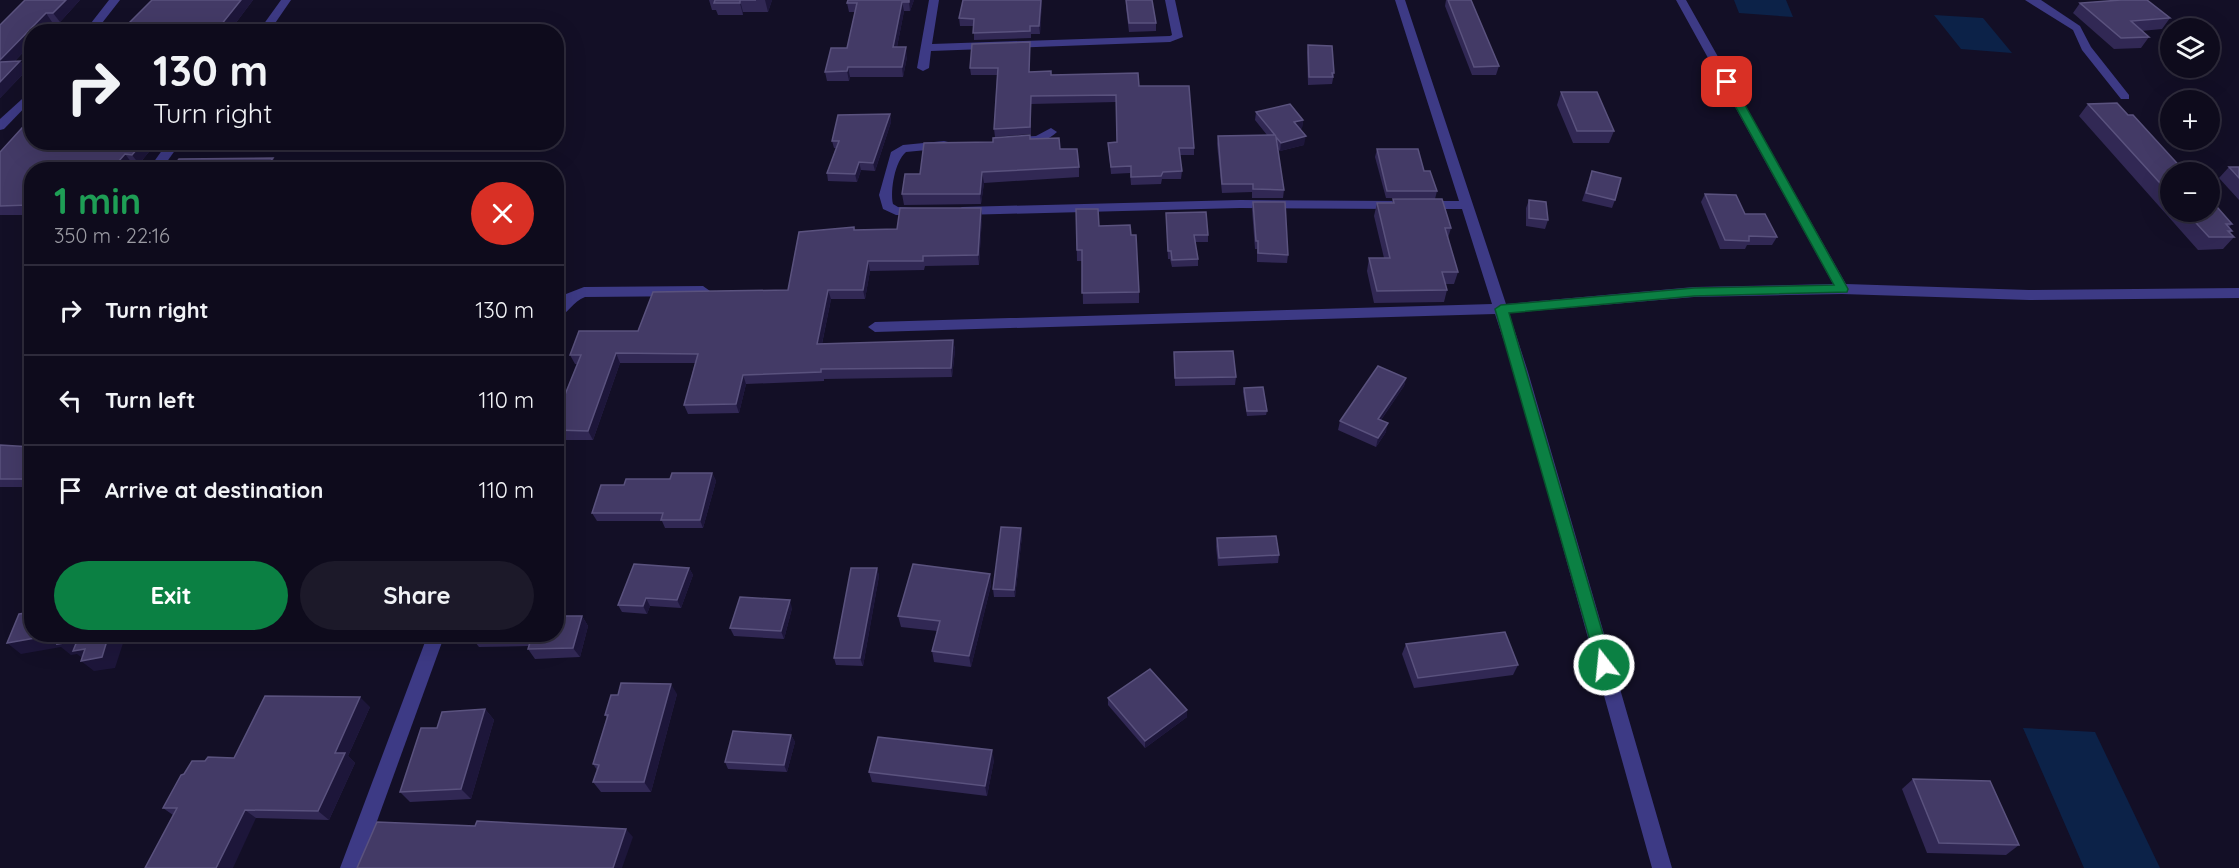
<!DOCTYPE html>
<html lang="en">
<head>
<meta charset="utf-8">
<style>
	:root { --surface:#0e0b1c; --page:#1c1929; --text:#f1f3f6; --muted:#9b9ba3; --line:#2e2b3b; --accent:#0b8043 }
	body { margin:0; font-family:Quicksand,sans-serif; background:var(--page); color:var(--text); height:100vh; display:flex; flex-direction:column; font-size:22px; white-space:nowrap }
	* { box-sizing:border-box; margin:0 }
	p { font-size:20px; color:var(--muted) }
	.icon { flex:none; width:33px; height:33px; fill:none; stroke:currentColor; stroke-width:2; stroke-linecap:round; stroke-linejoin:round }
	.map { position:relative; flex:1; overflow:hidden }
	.sheet { position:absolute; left:24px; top:162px; width:540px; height:480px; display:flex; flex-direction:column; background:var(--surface); border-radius:24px; box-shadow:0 6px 24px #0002,0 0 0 2px var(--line) }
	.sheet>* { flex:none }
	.guide { position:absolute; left:24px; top:24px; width:540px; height:126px; border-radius:24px; box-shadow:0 6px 24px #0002,0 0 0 2px var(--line); background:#0e0b1c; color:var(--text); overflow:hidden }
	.controls { position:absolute; left:2160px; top:18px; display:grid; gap:12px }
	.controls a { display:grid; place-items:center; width:60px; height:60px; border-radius:50%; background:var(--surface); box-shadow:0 6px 24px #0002,0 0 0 2px var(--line); font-size:30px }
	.pin { position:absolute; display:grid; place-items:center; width:51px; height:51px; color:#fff; margin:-26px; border-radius:12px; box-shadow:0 3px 9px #0006 }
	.me { position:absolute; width:66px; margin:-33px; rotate:344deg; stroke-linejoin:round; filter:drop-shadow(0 0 4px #0008) }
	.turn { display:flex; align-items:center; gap:21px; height:126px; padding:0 30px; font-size:27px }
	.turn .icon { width:78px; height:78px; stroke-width:2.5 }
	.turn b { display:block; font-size:42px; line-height:51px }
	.round { display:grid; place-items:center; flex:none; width:63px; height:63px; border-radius:32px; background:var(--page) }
	.overview { display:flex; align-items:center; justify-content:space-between; height:102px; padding:0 30px }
	h1 { font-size:36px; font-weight:800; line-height:45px; color:#1e9e55 }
	.primary-button { display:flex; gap:12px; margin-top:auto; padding:12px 30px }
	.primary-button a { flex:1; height:69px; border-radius:36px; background:var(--accent); color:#fff; font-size:24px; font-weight:800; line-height:69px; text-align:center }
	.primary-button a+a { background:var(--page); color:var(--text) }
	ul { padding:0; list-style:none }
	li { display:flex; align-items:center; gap:18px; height:90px; padding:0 30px; border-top:2px solid var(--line) }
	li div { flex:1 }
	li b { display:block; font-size:22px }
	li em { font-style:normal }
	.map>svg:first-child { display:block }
	.water { fill:#0c2248 }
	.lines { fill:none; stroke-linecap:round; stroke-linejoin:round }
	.service { fill:#3d3a85; fill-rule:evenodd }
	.minor { fill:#3d3a85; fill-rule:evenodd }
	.wall { fill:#312854 }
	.shaded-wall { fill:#1d163a }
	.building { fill:#433a66; stroke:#5a527e; stroke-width:1.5 }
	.route { fill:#0b8043; stroke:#07532c; stroke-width:1.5 }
</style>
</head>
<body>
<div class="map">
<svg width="2239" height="868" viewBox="0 0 2239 868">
	<rect width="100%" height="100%" fill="#130f26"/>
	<g class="water">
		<path d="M1734,0H1786L1793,17L1739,13Z"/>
		<path d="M1934,15L1983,18L2012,53L1961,49Z"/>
		<path d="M2023,728L2095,732L2160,868H2084Z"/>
	</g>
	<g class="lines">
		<path class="service" d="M2025,0H2041L2080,26L2091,47L2129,95V99H2121L2082,50L2073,30Z"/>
		<g class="minor">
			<path d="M109,0H120L95,32H84Z"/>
			<path d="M281,0H291L269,32H258Z"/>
			<path d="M929,0H939L932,44L1170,36L1172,35L1165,0H1175L1183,37L1170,42L931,51L929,68L923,71L917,68Z"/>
			<path d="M1395,0H1405L1506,304L1694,287L1833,284L1676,0H1686L1846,284L2029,290L2239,288V298L2029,300L1842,294L1787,295L1694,297L1509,313L1528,372L1672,868H1652L1514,372L1495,314L875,332L868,327L875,322L1492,304L1462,209H1424L1418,205L1424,201H1459Z"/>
			<path d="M32,90V100L4,129L0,130V119Z"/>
			<path d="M1051,128L1057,132C1047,142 1021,151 1009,141L1015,137L1036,136Z"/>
			<path d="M944,141L948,142V148L906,152C895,161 890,190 893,204L898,207L925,209L926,212L925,215H896L883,209L879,195L891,152L903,145Z"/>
			<path d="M168,142H181L161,170H148Z"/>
			<path d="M1240,200L1397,201L1403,205L1397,209L1240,208L962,215L956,211L962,207Z"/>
			<path d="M703,286L710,291L703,296L585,297C573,301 568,314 556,319V305L566,294L584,287Z"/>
			<path d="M428,634H445L360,868H340Z"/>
		</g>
	</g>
	<g class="wall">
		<path d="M80,0L60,22H52L32,32V43L15,61H20L27,70L0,98V25Z"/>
		<path d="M152,0H253L229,32H112L123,29Z"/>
		<path d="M709,0H772L768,12H743V15H718L716,10H712Z"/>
		<path d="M914,0L910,11H904L897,47L907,57L903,77H850L849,81H827L825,72L847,48L855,12H849L847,3Z"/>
		<path d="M963,0H1042L1040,34H1031V38L974,40V26H960L959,18Z"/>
		<path d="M1126,0L1156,23V31L1129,32L1126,8Z"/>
		<path d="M1446,0H1471L1499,66L1496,75H1472L1445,6Z"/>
		<path d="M2080,3L2170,18L2162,29L2141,31L2149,37L2141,48L2114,49L2073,13Z"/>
		<path d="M1030,42L1029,72L1139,86L1194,148V155H1180L1182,171L1181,179H1162L1161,184L1131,185L1130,173L1111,174L1108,143L1117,142L1116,102L1031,104V134L995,137L994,129L997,75H971L970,68Z"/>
		<path d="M1308,45L1334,73L1332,84L1308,85L1307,52Z"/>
		<path d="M1561,92L1614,131L1609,143H1573L1557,105Z"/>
		<path d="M2088,104L2170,172V212H2210L2232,224L2229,227L2232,231L2230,233L2234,237L2223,249L2198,250L2079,116Z"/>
		<path d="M1256,112L1303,120L1302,128L1300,129L1304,145L1280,151L1278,149L1284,190L1283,198H1252V192L1222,193L1217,144L1218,136L1267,135L1255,120Z"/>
		<path d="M890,114L891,122L875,171L861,170L857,182L828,181L827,173L836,148H834L832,141Z"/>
		<path d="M1030,139L1060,149L1079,167V177L984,183L981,204L904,205L902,194L920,174L993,142Z"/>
		<path d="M157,142L139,164L132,163L126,170H32V216L30,215H0V152Z"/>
		<path d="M1377,149L1424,171L1437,191L1435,199L1386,198L1375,157Z"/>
		<path d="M2229,167H2239V200L2219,178Z"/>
		<path d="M1592,171L1615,200L1612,208L1582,201Z"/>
		<path d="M1705,194L1745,214L1777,237L1772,245H1747L1745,249H1720L1701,202Z"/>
		<path d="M1393,199L1451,228L1448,238L1458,272L1454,284H1445L1447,290L1444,302L1374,303L1367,271L1369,258H1384L1374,216L1377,203H1392Z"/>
		<path d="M1529,200L1548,220L1545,229L1526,226V208Z"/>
		<path d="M1253,202L1288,255L1287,263L1257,262V249H1255L1252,210Z"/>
		<path d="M1076,209L1099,226L1131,235L1139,292V303L1083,304L1082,261H1077Z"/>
		<path d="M1166,213L1208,235V242H1195L1198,259V266L1172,267L1170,259H1168Z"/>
		<path d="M982,217L979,265L925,266L924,270L870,271L865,299H831L822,344L953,340L955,350L952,377L824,379V381L746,384L739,413L688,414L684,405L695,363H620L593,440H556V417L577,364H575L570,355L638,331L788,290L854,227L855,230L897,229Z"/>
		<path d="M1174,352L1236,377L1235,385L1175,386Z"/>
		<path d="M1406,378L1404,386L1381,420L1386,432L1376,447L1338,430L1340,421Z"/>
		<path d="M1244,388L1267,411L1266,415L1247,416L1243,392Z"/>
		<path d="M0,445L32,447V487H0Z"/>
		<path d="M712,473L716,481L703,528H665L662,521H597L592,513L624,485Z"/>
		<path d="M1021,528L1022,536L1015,597H994L993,589Z"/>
		<path d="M1217,538L1279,555L1278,563L1218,566L1216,546Z"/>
		<path d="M689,568L693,575L681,608L650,606L647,614L622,612L618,605Z"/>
		<path d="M877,568L879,576L863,666L836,665L834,658Z"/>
		<path d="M990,574L991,585L971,667L934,662L932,651L937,631L901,627L898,616Z"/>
		<path d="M792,608L784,639L734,636L730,628Z"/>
		<path d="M582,616L588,626L580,657L535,659L528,649L529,646L479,647L471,637Z"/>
		<path d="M1406,644L1518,665L1513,675L1414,688L1402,654Z"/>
		<path d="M677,694L651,792H601L593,782L597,770L593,764L607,718L605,715L618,695Z"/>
		<path d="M1108,698L1187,717L1145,748L1108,705Z"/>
		<path d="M370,707L348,756L355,763L329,820L256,818L173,815L163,808L184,774L205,761L234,758Z"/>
		<path d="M485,709L494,720L471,799L410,802L400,792L437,728Z"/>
		<path d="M791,735L795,742L787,772L728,769L725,762Z"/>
		<path d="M994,760L987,796L872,782L869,772Z"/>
		<path d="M1913,779L2019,845L2006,855L1927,853L1902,789Z"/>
	</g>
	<g class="shaded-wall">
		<path d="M66,0H80L60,22L53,13Z"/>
		<path d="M241,0H253L229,32H225L221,25Z"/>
		<path d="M740,0L743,12V15L740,3Z"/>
		<path d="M765,0H772L768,12Z"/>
		<path d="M909,0H914L910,11L909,2Z"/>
		<path d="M1041,0H1042L1040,34L1039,26Z"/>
		<path d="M902,2L904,11L895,57L893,47Z"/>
		<path d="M46,13L52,22L43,32H32V43L6,70L0,63V60Z"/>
		<path d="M217,24L222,32H210Z"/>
		<path d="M906,47L907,57L903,77L902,67Z"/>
		<path d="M20,61L27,70L0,98V82Z"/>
		<path d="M848,67L850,77L849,81L847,71Z"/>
		<path d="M890,114L891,122L875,171L873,163Z"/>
		<path d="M1303,120L1302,128L1293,131L1294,122Z"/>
		<path d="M1306,136L1304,145L1280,151L1281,143Z"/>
		<path d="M143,142H157L139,164L132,155Z"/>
		<path d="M125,154L132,163L126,170H111Z"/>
		<path d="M273,158L278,166L276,170H264Z"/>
		<path d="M859,162L861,170L857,182L855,174Z"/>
		<path d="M982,172L984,183L981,204L980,194Z"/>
		<path d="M981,208L982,217L979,265L978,255Z"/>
		<path d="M868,261L870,271L865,299L863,290Z"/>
		<path d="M828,290L831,299L820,353L817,344Z"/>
		<path d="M953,340L955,350L952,377L951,368Z"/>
		<path d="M616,353L620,363L593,440L588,431Z"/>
		<path d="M743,375L746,384L739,413L736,404Z"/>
		<path d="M1406,378L1404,386L1376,427L1378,419Z"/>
		<path d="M1388,423L1386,432L1376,447L1378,438Z"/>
		<path d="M712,473L716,481L703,528L700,520Z"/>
		<path d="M1021,528L1022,536L1015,597L1014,590Z"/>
		<path d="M689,568L693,575L681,608L677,600Z"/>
		<path d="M877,568L879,576L863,666L860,658Z"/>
		<path d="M990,574L991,585L971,667L969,656Z"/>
		<path d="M646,598L650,606L647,614L643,606Z"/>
		<path d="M790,600L792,608L784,639L781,631Z"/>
		<path d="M582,616L588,626L580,657L573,648Z"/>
		<path d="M58,634H61L77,641L109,634H126L115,668L94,671L81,661L85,660L77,654L71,655L61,647L21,654L7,643Z"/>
		<path d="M671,684L677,694L651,792L644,782Z"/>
		<path d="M360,697L370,707L348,756L355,763L329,820L318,811L335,753Z"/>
		<path d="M485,709L494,720L471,799L461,789Z"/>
		<path d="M1187,710V717L1145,748V741Z"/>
		<path d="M791,735L795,742L787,772L784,765Z"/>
		<path d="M992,750L994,760L987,796L985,786Z"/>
		<path d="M245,810L256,818L233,868H216Z"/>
		<path d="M626,829L633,837L622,868H613Z"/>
	</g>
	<g class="building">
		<path d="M25,0H66L53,13H46L0,60V25Z"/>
		<path d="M152,0H241L221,25L217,24L210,32H112L115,29H123Z"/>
		<path d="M715,0H756H740V3H714Z"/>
		<path d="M848,0H909V2H902L893,47H906L902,67H848L847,71L825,72L831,48H847L857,3H847Z"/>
		<path d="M963,0H1041L1039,26H1030V31L973,33L974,19L959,18Z"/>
		<path d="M1126,0H1152L1156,23H1129Z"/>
		<path d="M1448,0H1471L1499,66L1474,67Z"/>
		<path d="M2121,0H2147L2170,18L2131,21L2149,37L2121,38L2080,3Z"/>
		<path d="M1030,42L1029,72L1051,71V75L1138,73L1139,86H1189L1194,148H1179L1182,171L1163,172L1161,176L1131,177V166L1111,167L1108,143L1117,142L1116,95L1031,96L1030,127L994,129L998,68H970L972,44Z"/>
		<path d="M1308,45L1332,46L1334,73H1332L1333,77H1309Z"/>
		<path d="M20,61L0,82V62Z"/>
		<path d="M1561,92H1597L1614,131H1577Z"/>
		<path d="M2117,103L2128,115H2133L2185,172H2170V194L2088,104Z"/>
		<path d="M1290,104L1303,120L1294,122L1306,136L1281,143L1276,137L1284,190L1253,189V184H1222L1218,136L1275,135L1256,112Z"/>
		<path d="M890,114L873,163L859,162L855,174L827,173L839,141H832L838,115Z"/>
		<path d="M32,117V142H143L132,155L125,154L111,170H32V209H25L28,205L0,206V152Z"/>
		<path d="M1030,135V139L1059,138L1060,149H1077L1079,167L982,172L980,194H902L905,174H920L924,143L993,142V138Z"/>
		<path d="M1377,149H1418L1424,171H1430L1437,191H1387Z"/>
		<path d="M273,158L264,170H170L179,159Z"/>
		<path d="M2229,167H2239V178Z"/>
		<path d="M1592,171L1621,178L1615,200L1586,193Z"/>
		<path d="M1705,194L1736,195L1745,214H1765L1777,237L1749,236V241L1725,240Z"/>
		<path d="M1393,199H1442L1451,228H1445L1458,272H1442L1447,290L1377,291L1369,258H1390L1377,203H1394Z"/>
		<path d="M2210,199L2232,224H2226L2232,231H2228L2234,237H2209L2186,212H2210Z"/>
		<path d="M1529,200L1546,202L1548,220L1529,218Z"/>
		<path d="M1253,202H1285L1288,255L1258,253V241H1256Z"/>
		<path d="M900,208H981L978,255L923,256V261H868L863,290H828L817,344L953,340L951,368L821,369V372L743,375L736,404L684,405L698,354L616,353L588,431L556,430V417L581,355H570L579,331H638L653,292L788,290L799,232L854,227V230L897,229Z"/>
		<path d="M1076,209H1098L1099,226L1130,225L1131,235H1136L1139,292L1082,293V250H1077Z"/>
		<path d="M1206,212L1208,235H1194L1198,259L1172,260L1171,251H1168L1166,213Z"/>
		<path d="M1233,351L1236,377L1175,378L1174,352Z"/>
		<path d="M1378,366L1406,378L1378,419L1388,423L1378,438L1340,421Z"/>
		<path d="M1263,387L1267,411H1247L1244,388Z"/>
		<path d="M0,445L32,447V479H0Z"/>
		<path d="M672,473H712L700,520H661L663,513H592L601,485H624L626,479H670Z"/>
		<path d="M1001,527L1021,528L1014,590L993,589Z"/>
		<path d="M1276,536L1279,555L1219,558L1217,538Z"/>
		<path d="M634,564L689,568L677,600L646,598L643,606L618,605Z"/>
		<path d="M913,564L990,574L969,656L932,651L940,621L898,616Z"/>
		<path d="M851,568H877L860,658H834Z"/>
		<path d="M740,597L790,600L781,631L730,628Z"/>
		<path d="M32,612V634H58L7,643L19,614Z"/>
		<path d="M556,616H582L573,648L528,649L532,636L471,637L472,634H556Z"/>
		<path d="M1505,632L1518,665L1418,678L1406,644Z"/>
		<path d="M60,634H109L102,657L81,661L85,649L73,651L77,641L57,644Z"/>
		<path d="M1150,669L1187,710L1145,741L1108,698Z"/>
		<path d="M621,683L671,684L644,782H593L599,765L593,764L608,715H605L611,695H618Z"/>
		<path d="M265,696L360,697L335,753H345L318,811L245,810L216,868H145L177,808H163L181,775L184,774L192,761H205L208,757L234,758Z"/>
		<path d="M485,709L461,789L400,792L421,728H437L442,712Z"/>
		<path d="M733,731L791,735L784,765L725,762Z"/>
		<path d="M878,737L992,750L985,786L869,772Z"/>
		<path d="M1913,779L1990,781L2019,845L1939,843Z"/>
		<path d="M477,821L626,829L613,868H357L377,822L475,826Z"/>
	</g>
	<path class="route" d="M1727,79L1732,82L1848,289L1847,292L1694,296L1509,313L1612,665L1610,670L1604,672L1599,670L1597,665L1495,309L1501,305L1694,288L1834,285L1722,82Z"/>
</svg>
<div class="controls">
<a><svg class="icon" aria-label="layers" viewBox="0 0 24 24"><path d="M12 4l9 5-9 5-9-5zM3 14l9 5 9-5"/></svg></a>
<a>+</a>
<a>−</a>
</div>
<div class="pin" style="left:1727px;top:82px;background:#d93025"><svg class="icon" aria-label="arrive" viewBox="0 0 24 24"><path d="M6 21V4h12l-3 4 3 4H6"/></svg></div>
<svg class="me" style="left:1604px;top:665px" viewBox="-20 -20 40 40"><circle r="17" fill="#0b8043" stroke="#fff" stroke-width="3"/><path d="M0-11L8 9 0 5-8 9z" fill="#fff"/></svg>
<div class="guide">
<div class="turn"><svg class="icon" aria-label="right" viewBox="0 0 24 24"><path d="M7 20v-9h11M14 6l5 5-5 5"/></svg><div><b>130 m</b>Turn right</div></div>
</div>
<section class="sheet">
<div class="overview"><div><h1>1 min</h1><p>350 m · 22:16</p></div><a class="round" style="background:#d93025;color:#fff"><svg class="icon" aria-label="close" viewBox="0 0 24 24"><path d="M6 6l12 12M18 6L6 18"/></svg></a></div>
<ul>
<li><svg class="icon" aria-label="right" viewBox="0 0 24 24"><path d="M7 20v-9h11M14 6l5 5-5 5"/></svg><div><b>Turn right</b></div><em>130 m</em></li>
<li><svg class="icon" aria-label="left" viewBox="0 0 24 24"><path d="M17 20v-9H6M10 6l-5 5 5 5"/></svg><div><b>Turn left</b></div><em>110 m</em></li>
<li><svg class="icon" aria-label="arrive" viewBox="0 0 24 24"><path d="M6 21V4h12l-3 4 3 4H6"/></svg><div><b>Arrive at destination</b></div><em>110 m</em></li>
</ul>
<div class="primary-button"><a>Exit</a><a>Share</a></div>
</section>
</div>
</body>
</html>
